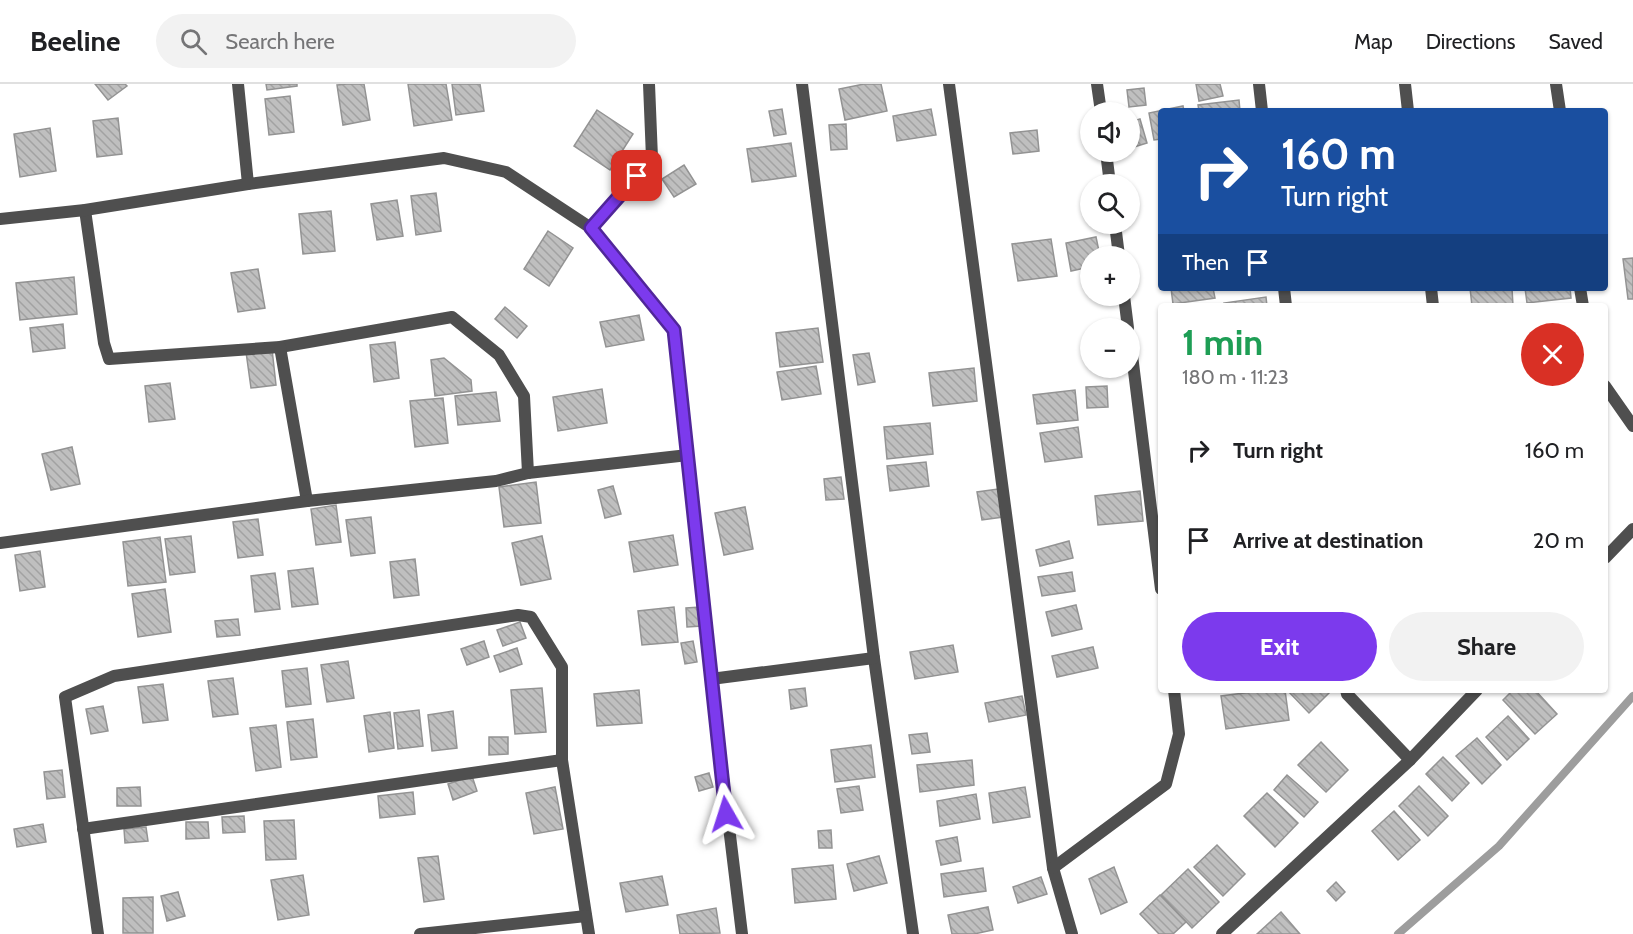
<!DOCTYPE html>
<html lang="en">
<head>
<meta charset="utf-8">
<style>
	:root { --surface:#fff; --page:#f2f2f2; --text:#202124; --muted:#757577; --line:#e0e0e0; --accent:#7c3aed }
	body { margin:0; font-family:Cabin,sans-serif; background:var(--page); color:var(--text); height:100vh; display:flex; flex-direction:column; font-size:22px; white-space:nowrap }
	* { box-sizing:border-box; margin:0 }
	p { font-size:20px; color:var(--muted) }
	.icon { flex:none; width:33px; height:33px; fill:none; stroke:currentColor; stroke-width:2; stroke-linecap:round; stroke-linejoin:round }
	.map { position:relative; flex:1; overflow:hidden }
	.details { position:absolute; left:1158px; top:219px; width:450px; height:390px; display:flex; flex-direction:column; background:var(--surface); border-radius:6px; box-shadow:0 2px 4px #0004 }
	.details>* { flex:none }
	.guide { position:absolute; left:1158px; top:24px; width:450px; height:183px; border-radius:6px; box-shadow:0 2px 4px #0004; background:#1a4fa0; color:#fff; overflow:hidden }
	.tools { position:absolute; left:1080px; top:18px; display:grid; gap:12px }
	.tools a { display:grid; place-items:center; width:60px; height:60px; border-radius:50%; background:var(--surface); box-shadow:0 2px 4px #0004; font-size:30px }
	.pin { position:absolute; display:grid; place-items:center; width:51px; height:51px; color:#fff; margin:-26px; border-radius:12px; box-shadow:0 3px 9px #0006 }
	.me { position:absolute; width:66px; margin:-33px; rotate:354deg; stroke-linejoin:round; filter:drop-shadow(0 0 4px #0008) }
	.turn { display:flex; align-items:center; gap:21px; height:126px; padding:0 24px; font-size:27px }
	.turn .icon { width:78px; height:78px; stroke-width:2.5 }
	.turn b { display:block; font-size:42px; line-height:51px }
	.then { display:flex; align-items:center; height:57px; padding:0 24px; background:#0003; gap:12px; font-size:22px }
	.round { display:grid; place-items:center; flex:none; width:63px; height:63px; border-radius:32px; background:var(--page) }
	.summary { display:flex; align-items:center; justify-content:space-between; height:102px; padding:0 24px }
	h1 { font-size:36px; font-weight:700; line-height:45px; color:#1e9e55 }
	.action { display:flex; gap:12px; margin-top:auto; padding:12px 24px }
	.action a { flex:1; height:69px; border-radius:36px; background:var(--accent); color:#fff; font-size:24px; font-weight:700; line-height:69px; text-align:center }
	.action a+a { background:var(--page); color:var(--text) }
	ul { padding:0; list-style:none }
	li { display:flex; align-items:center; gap:18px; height:90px; padding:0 24px }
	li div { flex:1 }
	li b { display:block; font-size:22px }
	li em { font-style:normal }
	header { display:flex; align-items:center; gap:36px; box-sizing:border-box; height:84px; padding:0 30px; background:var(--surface); border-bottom:2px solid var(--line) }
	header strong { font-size:28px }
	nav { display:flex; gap:33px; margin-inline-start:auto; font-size:21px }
	.search { width:420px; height:54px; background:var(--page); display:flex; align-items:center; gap:15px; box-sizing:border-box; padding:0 21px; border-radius:33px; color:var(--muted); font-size:22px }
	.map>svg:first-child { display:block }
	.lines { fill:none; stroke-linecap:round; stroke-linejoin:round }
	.stream { stroke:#9d9d9d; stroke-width:8 }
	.building { fill:url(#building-back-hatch); stroke:#939393; stroke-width:1.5 }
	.minor { stroke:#4f4f4f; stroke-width:12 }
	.route-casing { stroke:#51269a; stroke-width:15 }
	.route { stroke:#7c3aed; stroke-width:10 }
</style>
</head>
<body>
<header>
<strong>Beeline</strong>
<div class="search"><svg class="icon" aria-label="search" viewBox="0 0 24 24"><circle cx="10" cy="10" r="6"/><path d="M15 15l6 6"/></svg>Search here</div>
<nav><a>Map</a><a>Directions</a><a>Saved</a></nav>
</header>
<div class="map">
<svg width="1633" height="850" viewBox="0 0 1633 850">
	<defs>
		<pattern id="building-back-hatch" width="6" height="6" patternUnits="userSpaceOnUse" patternTransform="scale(1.5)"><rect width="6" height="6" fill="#bfbfbf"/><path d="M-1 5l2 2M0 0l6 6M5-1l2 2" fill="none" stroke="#a2a2a2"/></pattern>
	</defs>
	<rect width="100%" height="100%" fill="#fff"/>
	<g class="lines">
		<path class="stream" d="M1398,850L1499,762L1633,612"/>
	</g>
	<g class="building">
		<path d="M95,0H125L127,2L108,16Z"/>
		<path d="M266,0H297V2L267,6Z"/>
		<path d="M347,0H364L370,36L343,41L337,1Z"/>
		<path d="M408,0H446L452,36L414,42Z"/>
		<path d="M452,0H480L484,27L456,31Z"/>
		<path d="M864,0H881L887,27L845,36L839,5Z"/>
		<path d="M1196,0H1220L1223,12L1199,17Z"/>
		<path d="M1144,4L1146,21L1129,23L1127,6Z"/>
		<path d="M290,12L294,48L269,51L265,15Z"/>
		<path d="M1239,16L1240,27H1199L1198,21Z"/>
		<path d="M1183,22L1184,27H1161V55L1154,56L1149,29Z"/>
		<path d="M782,25L786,50L774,52L769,27Z"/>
		<path d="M931,25L936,51L897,57L893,32Z"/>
		<path d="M597,26L633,50L610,86L574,62Z"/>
		<path d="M118,34L122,70L97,73L93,37Z"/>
		<path d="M1140,35L1147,59L1134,63L1130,48V38Z"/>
		<path d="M846,40L847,65L831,66L829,41Z"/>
		<path d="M50,44L56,87L20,93L14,50Z"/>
		<path d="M1037,46L1039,67L1013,70L1010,49Z"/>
		<path d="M791,59L796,92L752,98L747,65Z"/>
		<path d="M684,81L696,100L674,113L662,95Z"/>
		<path d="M436,109L441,147L416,151L411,112Z"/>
		<path d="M397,116L403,152L377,156L371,120Z"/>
		<path d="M331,127L335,167L303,170L299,130Z"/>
		<path d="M548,147L573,164L549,202L524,185Z"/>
		<path d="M1096,153L1100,172H1090V183L1071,187L1066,159Z"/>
		<path d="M1051,155L1057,192L1018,197L1012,160Z"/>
		<path d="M1633,174V215H1628L1623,175Z"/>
		<path d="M258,185L265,224L238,228L231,189Z"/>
		<path d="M74,193L77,230L20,236L16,199Z"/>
		<path d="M1171,204H1213L1215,214L1173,220Z"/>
		<path d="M1470,204H1512L1513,222H1472Z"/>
		<path d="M1525,204H1570L1571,214L1527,219Z"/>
		<path d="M1266,213L1267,222H1225L1224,219Z"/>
		<path d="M505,223L527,242L517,254L495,235Z"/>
		<path d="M639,231L644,256L606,263L600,238Z"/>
		<path d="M63,240L65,264L33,268L30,244Z"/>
		<path d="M818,244L823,278L780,283L776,249Z"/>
		<path d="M395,258L399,294L374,298L370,261Z"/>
		<path d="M272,265L276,301L251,304L246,268Z"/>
		<path d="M869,269L875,298L858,301L853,271Z"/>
		<path d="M444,274L471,296L472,307L435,312L431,276Z"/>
		<path d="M816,282L821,310L782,316L777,288Z"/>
		<path d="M974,284L977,317L933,322L929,289Z"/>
		<path d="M170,299L175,335L149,338L145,302Z"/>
		<path d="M1107,302L1108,323L1087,324L1086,303Z"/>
		<path d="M602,305L607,339L558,347L553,313Z"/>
		<path d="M1075,306L1078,336L1037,340L1033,311Z"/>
		<path d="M496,308L500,337L458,341L455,312Z"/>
		<path d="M443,314L448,359L415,363L410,317Z"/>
		<path d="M930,339L933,370L887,375L884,343Z"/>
		<path d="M1078,343L1082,373L1045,378L1040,349Z"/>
		<path d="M72,363L80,400L51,406L42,370Z"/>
		<path d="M926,378L929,402L890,407L887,382Z"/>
		<path d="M841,393L844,415L826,416L824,395Z"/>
		<path d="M536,398L541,439L504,443L499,403Z"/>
		<path d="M613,402L621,430L605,434L598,406Z"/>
		<path d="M998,405L1003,433L982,436L977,408Z"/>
		<path d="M1140,407L1143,437L1098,441L1095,412Z"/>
		<path d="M336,421L341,458L316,461L311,425Z"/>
		<path d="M745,423L753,465L724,471L715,429Z"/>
		<path d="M371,433L375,469L351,472L346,436Z"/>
		<path d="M258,435L263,471L238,474L233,438Z"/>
		<path d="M673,451L678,481L634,488L629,458Z"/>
		<path d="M191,452L195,488L170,491L165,455Z"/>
		<path d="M542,452L551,495L521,501L512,459Z"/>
		<path d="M160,453L166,498L128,502L123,458Z"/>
		<path d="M1069,457L1073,474L1040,482L1036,466Z"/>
		<path d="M40,467L45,503L20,507L15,471Z"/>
		<path d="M415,475L419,511L394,514L390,478Z"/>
		<path d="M313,484L318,520L292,523L288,487Z"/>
		<path d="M1072,488L1075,507L1042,512L1038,493Z"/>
		<path d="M275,489L280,525L255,528L251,492Z"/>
		<path d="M165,505L171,548L138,553L132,510Z"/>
		<path d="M1076,521L1082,545L1052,552L1046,528Z"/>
		<path d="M674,523L678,558L642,561L638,527Z"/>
		<path d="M700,523L702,542L687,543L686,524Z"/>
		<path d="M238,535L240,551L217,553L215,537Z"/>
		<path d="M520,538L526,554L503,562L497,546Z"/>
		<path d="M484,557L489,573L467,581L461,565Z"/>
		<path d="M693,557L697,578L685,580L681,559Z"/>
		<path d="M953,561L958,588L915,595L910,568Z"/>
		<path d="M1093,563L1098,584L1057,593L1052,572Z"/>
		<path d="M517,564L522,580L500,588L494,572Z"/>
		<path d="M348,577L354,614L327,618L321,581Z"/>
		<path d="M307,584L311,620L286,623L282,587Z"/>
		<path d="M233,594L238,630L213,633L208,597Z"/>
		<path d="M163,600L168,636L143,639L138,603Z"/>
		<path d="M542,604L546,648L515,650L511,606Z"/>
		<path d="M805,604L807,622L791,625L789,606Z"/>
		<path d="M639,606L642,639L597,642L594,610Z"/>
		<path d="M1268,606H1285L1289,636L1226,645L1221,612Z"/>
		<path d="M1289,606H1332L1309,629L1288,607Z"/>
		<path d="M1513,606H1535L1557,630L1535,650L1503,616Z"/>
		<path d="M1022,612L1026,631L989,638L985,619Z"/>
		<path d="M103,622L108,647L91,650L86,625Z"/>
		<path d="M419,626L423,662L398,665L394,629Z"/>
		<path d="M453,627L457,664L432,667L428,631Z"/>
		<path d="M390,628L394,664L369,668L364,632Z"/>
		<path d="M1508,632L1529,655L1507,676L1486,653Z"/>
		<path d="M313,635L317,673L291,676L287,638Z"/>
		<path d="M276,641L281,683L256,687L250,644Z"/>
		<path d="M927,649L930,668L912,670L909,651Z"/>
		<path d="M489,653H508V670L489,671Z"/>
		<path d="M1477,654L1501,681L1482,700L1456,672Z"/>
		<path d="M1321,658L1348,686L1326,708L1298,681Z"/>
		<path d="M871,661L875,693L835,698L831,666Z"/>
		<path d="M1443,673L1469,699L1452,717L1426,690Z"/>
		<path d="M972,676L974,701L920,708L917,681Z"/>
		<path d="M62,686L65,713L47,715L44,688Z"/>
		<path d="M709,689L713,703L699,707L695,693Z"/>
		<path d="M1287,691L1318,718L1304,733L1274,706Z"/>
		<path d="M472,692L477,707L453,716L448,700Z"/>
		<path d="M859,702L863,726L841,729L837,705Z"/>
		<path d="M1419,702L1448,732L1428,752L1399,722Z"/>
		<path d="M140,703L141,722H117V704Z"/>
		<path d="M555,703L563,745L534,750L526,709Z"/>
		<path d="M1025,703L1030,733L993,739L989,709Z"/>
		<path d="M413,708L415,730L380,734L378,712Z"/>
		<path d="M1267,709L1298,739L1275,763L1244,732Z"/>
		<path d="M976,710L980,735L940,742L937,717Z"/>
		<path d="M1394,727L1420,756L1398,776L1372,747Z"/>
		<path d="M244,732L245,748L223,749L222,733Z"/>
		<path d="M294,736L296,775L266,776L264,737Z"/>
		<path d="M186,738H208L209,754L186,755Z"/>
		<path d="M43,740L46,758L17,763L14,745Z"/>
		<path d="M146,743L148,757L125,759L124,745Z"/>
		<path d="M831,746L832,764H819L818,747Z"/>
		<path d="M957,753L961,777L941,781L936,757Z"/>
		<path d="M1217,761L1245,790L1223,812L1194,783Z"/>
		<path d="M438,772L444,815L424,818L418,774Z"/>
		<path d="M879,772L887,799L854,807L847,780Z"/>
		<path d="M833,781L836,815L795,819L792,785Z"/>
		<path d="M1114,783L1127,818L1101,830L1089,795Z"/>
		<path d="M983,784L986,807L944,813L941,790Z"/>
		<path d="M1188,785L1219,818L1192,844L1161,811Z"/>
		<path d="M303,791L309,831L278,836L271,796Z"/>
		<path d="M662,792L668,821L626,828L620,799Z"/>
		<path d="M1041,793L1047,810L1018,819L1013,803Z"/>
		<path d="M1336,798L1345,808L1336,817L1327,807Z"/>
		<path d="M178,808L185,832L167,837L161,812Z"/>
		<path d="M1160,811L1186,838L1173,850H1159L1140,830Z"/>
		<path d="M153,813V849H123V814Z"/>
		<path d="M988,823L993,846L974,850H952L948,831Z"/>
		<path d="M716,824L720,849L680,850L677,831Z"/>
		<path d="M1281,828L1300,850H1257Z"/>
	</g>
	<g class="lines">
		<g class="minor">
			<path d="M238,0L248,100"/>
			<path d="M802,0L874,574L913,850"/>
			<path d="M949,0L1053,784L1072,850"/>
			<path d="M1097,0L1101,28"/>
			<path d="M1259,0L1262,27"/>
			<path d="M1405,0L1408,27"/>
			<path d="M1556,0L1560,27"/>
			<path d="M1106,68L1110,100"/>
			<path d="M85,126L104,259L109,275L280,263L452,233L499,271L524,312L528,389"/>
			<path d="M0,135L85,126L248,100L444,74L506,88L591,144L674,246L711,595L742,850"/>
			<path d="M1115,140L1119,172"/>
			<path d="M591,144L652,74L649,0"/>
			<path d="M1284,204L1286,222"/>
			<path d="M1431,204L1433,222"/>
			<path d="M1580,204L1583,222"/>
			<path d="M1124,212L1128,244"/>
			<path d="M1130,255L1161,505"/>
			<path d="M280,263L307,417"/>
			<path d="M1605,302L1633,342"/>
			<path d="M0,459L307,417L496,397L528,389L688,371"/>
			<path d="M1605,474L1633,445"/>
			<path d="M711,595L874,574"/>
			<path d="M1346,606L1347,610L1410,676"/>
			<path d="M83,745L562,676"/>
			<path d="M1053,784L1166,700L1179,650L1174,606"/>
			<path d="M98,850L65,613L114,592L518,531L531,533L562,583V676L589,850"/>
			<path d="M420,850L586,832"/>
			<path d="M1222,850L1410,676L1477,606"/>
		</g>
	</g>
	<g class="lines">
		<g class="route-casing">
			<path id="route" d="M637,92L591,144L674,246L726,730"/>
		</g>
		<use href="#route" class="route"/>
	</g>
</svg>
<div class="tools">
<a><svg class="icon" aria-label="sound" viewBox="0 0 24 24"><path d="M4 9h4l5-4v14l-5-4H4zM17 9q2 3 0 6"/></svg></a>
<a><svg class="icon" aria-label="search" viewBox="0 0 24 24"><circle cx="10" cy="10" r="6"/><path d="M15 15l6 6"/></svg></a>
<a>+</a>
<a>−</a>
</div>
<div class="pin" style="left:637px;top:92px;background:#d93025"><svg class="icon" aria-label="arrive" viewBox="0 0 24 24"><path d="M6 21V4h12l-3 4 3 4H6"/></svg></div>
<svg class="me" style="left:726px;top:730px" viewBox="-20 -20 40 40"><path d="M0-17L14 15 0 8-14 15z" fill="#7c3aed" stroke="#fff" stroke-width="4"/></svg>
<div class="guide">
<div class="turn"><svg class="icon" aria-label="right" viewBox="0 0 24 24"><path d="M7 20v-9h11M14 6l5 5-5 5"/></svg><div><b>160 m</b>Turn right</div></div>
<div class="then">Then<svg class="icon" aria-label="arrive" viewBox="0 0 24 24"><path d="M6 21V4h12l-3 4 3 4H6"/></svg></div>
</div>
<section class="details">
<div class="summary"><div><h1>1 min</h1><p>180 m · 11:23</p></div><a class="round" style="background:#d93025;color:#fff"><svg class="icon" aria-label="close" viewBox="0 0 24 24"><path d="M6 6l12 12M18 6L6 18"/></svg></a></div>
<ul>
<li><svg class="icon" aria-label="right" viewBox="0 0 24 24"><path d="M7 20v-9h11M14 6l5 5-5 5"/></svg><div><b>Turn right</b></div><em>160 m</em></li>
<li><svg class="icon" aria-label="arrive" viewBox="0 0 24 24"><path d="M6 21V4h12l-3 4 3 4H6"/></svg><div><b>Arrive at destination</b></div><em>20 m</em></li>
</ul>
<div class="action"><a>Exit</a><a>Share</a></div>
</section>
</div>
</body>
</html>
